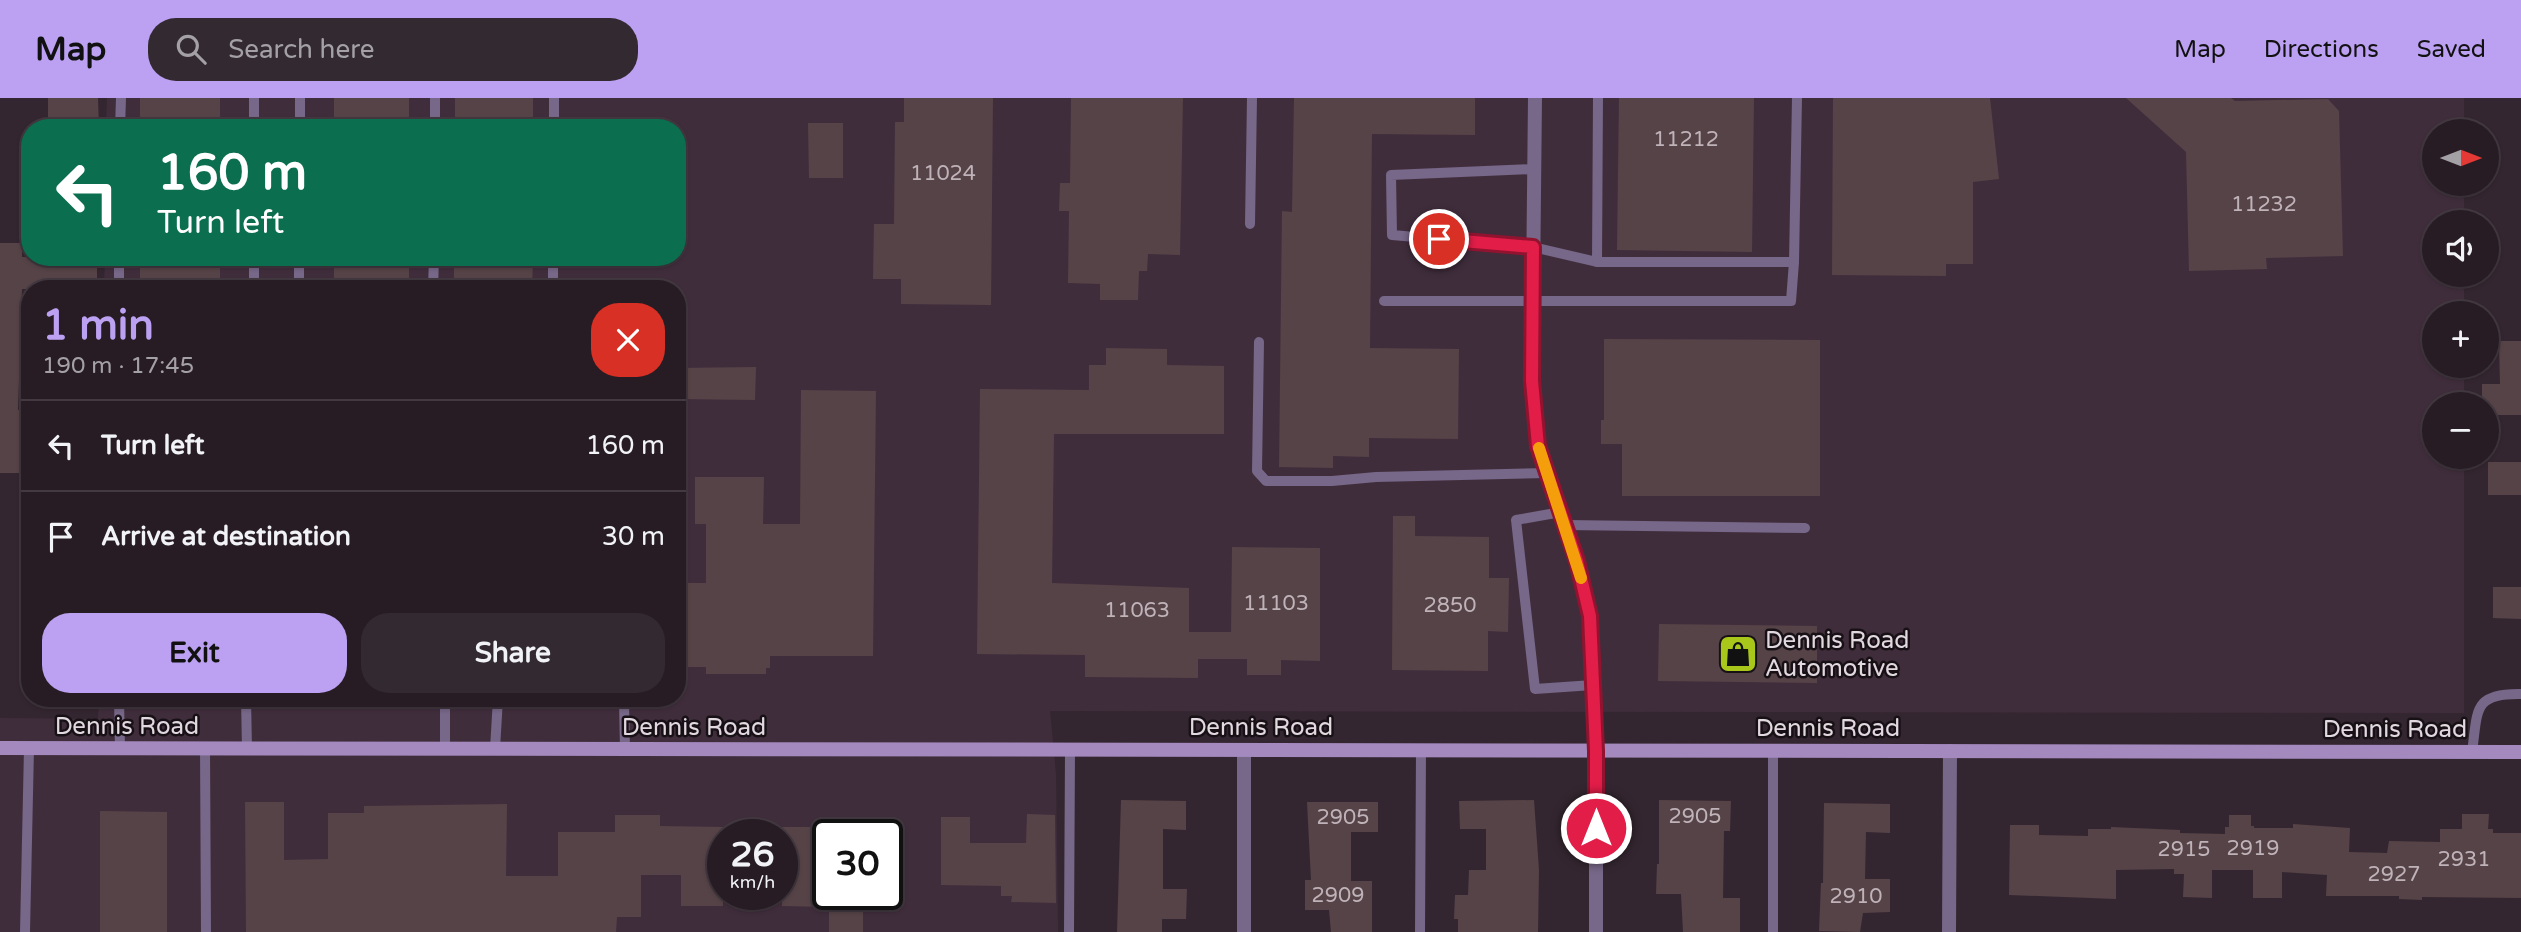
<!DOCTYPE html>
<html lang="en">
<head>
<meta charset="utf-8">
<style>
	:root { --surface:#271c24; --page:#332931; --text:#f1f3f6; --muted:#a4a1a6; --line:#433a41; --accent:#bca0f2 }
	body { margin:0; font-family:"Varela Round",sans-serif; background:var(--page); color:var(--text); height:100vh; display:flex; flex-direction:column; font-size:26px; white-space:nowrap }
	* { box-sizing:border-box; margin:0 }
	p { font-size:23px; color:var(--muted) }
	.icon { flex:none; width:38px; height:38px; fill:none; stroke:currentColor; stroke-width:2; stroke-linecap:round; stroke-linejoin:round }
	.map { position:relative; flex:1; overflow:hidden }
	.sheet { position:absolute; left:21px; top:182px; width:665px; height:427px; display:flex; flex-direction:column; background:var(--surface); border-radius:28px; box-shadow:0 2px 5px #0004,0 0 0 2px var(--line) }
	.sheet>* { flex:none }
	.banner { position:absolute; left:21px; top:21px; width:665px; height:147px; border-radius:28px; box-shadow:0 2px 5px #0004,0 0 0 2px var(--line); background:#0b6e4f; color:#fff; overflow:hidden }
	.needle { width:46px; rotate:90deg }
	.controls { position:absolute; left:2422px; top:21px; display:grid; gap:14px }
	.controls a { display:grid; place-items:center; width:77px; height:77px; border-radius:50%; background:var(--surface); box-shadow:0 2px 5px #0004,0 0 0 2px var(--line); font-size:35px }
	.speed { position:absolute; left:707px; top:721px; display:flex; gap:14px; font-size:35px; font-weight:700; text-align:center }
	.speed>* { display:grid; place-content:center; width:91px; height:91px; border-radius:50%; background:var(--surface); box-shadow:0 2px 5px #0004,0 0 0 2px var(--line); line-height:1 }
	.speed small { font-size:18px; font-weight:400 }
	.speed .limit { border:4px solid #111; border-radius:10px; background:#fff; color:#111 }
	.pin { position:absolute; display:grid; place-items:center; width:60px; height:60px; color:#fff; margin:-30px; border:4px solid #fff; border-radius:50%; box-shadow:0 2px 7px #0007 }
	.me { position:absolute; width:77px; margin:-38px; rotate:0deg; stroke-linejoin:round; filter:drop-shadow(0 0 5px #0008) }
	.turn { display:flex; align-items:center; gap:24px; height:147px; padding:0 21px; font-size:32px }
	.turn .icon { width:91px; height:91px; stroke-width:2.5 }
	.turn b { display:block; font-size:49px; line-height:60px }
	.round { display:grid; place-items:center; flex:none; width:74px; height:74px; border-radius:28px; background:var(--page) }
	.head { display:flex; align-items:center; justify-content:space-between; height:119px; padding:0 21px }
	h1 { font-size:42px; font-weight:800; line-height:52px; color:var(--accent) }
	.action { display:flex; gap:14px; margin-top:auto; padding:14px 21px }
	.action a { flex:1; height:80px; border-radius:28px; background:var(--accent); color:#111; font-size:28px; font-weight:800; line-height:80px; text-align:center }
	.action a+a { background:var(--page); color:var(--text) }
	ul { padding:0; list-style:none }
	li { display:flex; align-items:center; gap:21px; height:91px; padding:0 21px; border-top:2px solid var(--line) }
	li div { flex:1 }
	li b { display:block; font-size:26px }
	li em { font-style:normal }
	header { display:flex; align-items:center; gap:42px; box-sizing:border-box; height:98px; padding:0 35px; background:var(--accent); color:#111 }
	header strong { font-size:33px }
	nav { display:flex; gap:38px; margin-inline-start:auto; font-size:24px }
	.search { width:490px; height:63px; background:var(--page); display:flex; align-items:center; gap:18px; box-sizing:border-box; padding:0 24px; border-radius:28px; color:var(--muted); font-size:26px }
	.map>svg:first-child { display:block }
	.built { fill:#402d3c; fill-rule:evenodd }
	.building { fill:#564347 }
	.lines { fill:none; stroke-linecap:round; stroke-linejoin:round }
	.lane { stroke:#776788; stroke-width:10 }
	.street { stroke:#776788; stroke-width:14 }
	.secondary { stroke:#a389be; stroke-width:14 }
	.route-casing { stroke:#92132f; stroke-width:18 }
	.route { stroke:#e11d48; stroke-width:12 }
	.slow { stroke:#f59e0b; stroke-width:12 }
	.labels { text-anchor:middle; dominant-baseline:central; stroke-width:5; stroke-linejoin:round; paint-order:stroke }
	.number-label { font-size:21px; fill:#bfb3b9 }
	.poi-label { font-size:24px; fill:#e2d8df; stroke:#171116; text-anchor:start }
	.street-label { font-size:24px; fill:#e2d8df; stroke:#171116 }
</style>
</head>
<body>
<header>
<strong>Map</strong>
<div class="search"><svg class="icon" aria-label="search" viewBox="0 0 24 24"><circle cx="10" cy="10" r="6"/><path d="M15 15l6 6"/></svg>Search here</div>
<nav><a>Map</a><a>Directions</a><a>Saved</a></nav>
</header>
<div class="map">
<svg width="2521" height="834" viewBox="0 0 2521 834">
	<rect width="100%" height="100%" fill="#342630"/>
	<path class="built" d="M107,0H2464V33H2434V86H2464V124H2434V177H2464V215H2434V268H2464V306H2434V359H2464V615L1050,613L1056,677L1058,834H0V620L98,621L99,600H677V191H104L105,159H677V30H106ZM723,737H782V796H723ZM828,737H887V796H828Z"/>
	<g class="building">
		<path d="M48,0H98L99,30H48Z"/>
		<rect x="140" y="0" width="80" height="30"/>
		<rect x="334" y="0" width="75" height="30"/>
		<rect x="455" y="0" width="78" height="30"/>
		<path d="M904,0H993L991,207L901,206V181H873L874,126H894L895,24H904Z"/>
		<path d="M1071,0H1183L1180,157L1148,156L1147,173H1139L1138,202H1100V186L1068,185L1069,113H1059L1060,85H1070Z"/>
		<path d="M1294,0H1475V37L1372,36L1370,250L1459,251L1458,341L1369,340V359L1333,358V370L1279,369L1282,113L1292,114Z"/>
		<path d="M1619,0H1754L1752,154L1617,152Z"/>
		<path d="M1833,0H1990L1999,81L1973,84V166H1946V178L1832,177Z"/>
		<path d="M2126,0H2231L2235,3L2328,1L2339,13L2343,158L2266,160L2267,171L2189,173L2186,54Z"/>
		<path d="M808,25H843V80H809Z"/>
		<path d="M0,145H22V159H97V191H22L18,312H20V375H0Z"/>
		<rect x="140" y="159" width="80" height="32"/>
		<rect x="334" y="159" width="75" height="32"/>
		<path d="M454,159H533L532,191H454Z"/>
		<path d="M1604,241L1820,242V398H1622V346H1601V322H1604Z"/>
		<path d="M2499,243H2521V317H2487V306H2482V286H2500Z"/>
		<path d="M1106,250L1167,251V267L1224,268V336H1054L1052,485L1189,490V534H1231L1232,449L1320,450V563L1281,562V577H1247V561H1198V580L1085,579V557L977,556L980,291L1089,292V267H1106Z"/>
		<path d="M756,269L755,302L677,301V270Z"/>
		<path d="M801,292L876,293L873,558H770V570H766V576H706V569H677V485H706V426H695V379H764L763,426H800Z"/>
		<rect x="2488" y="364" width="33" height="33"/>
		<path d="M1393,418H1415V438L1489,439V480H1509L1508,534L1488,533V573L1392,572Z"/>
		<path d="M2493,489H2521V521L2493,520Z"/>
		<path d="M1659,526L1817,528V585L1658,583Z"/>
		<path d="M1121,702L1186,703V732L1163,731V791H1187L1186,821H1162V834H1117Z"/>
		<path d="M1534,702L1539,772L1538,834H1458V821H1454L1455,797H1468L1469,772H1486V731H1460L1459,703Z"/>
		<path d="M1659,702L1731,703L1730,733H1724L1723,800H1740V834H1683L1681,796H1656L1657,766H1659Z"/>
		<path d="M245,704H284V762L328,761V715H364V708L507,706L506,778H558V734H615V717H660V728L723,729V808H681V777H641V819H617L616,834H246Z"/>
		<path d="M1307,704H1378V734H1351V783H1372V834H1331L1329,812H1305V782H1311Z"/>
		<path d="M1824,705L1890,706V735L1866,734L1865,781H1890V814L1863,815L1860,834L1819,833L1821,785H1823Z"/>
		<path d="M100,713L167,714V834H100Z"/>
		<path d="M1027,716L1055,717L1056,805L1011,804L1012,798H1001V788L941,787V719H970V745H1026Z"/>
		<path d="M2462,716H2489L2488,731H2493V735H2521V800L2422,799V802L2399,801V798H2326L2327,777L2282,774V800H2253V772H2212V800L2183,799L2184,776H2174V771L2116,772V801L2009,797L2010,727H2039V737L2088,738V731H2111V729L2180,732V735L2225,736V729H2229V717H2251V728H2254V730H2293V726L2350,730L2349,754L2387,755L2389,743L2440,744V731H2462Z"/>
		<path d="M782,729H828V809L782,808Z"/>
		<rect x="829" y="796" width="34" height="38"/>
	</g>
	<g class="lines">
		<g class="lane">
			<path d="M254,0V30"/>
			<path d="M120,30L121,0"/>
			<path d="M300,30V0"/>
			<path d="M435,30V0"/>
			<path d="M554,30V0"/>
			<path d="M1534,71L1391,77L1392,137L1533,149L1597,164L1598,0"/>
			<path d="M1250,126L1252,0"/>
			<path d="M254,159V191"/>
			<path d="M1597,164H1794L1797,0"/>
			<path d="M119,191V159"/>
			<path d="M299,191V159"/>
			<path d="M433,191L434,159"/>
			<path d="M553,191V159"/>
			<path d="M1384,203H1791L1794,164"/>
			<path d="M1259,244L1257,373L1266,383H1332L1376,379L1548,375"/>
			<path d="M1561,414L1516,422L1535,591L1593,587"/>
			<path d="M1565,427L1805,430"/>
			<path d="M119,600L120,651"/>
			<path d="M246,600L247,651"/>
			<path d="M445,600V651"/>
			<path d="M613,600L624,604L625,651"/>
			<path d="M205,651L206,834"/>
			<path d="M495,651L498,600"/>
			<path d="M2472,654C2478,613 2472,595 2521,596"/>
			<path d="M25,834L29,650"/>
			<path d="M1069,834L1070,652"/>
			<path d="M1420,834L1421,652"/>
			<path d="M1773,834V653"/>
		</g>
		<g class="street">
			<path d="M1535,0L1532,283L1538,348L1577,463L1590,518L1596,653V834"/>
			<path d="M1244,834V652"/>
			<path d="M1949,834L1950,653"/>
		</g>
		<path class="secondary" d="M0,650L2521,654"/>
	</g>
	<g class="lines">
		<g class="route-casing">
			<path id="route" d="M1439,141L1533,149L1532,283L1538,348L1577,463L1590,518L1596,653V730"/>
		</g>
		<use href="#route" class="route"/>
		<path class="slow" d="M1539,350L1581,480"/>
	</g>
	<defs>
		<g id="shop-square" transform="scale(2.0125)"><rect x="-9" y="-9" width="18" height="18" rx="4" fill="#a9c71a" stroke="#171116"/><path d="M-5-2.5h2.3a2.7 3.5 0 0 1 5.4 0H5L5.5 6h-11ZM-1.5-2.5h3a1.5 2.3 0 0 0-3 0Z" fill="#111"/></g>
	</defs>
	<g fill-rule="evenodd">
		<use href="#shop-square" x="1738" y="556"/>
	</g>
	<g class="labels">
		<g class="number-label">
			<text x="1686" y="41">11212</text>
			<text x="943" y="75">11024</text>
			<text x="2264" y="106">11232</text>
			<text x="1276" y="505">11103</text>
			<text x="1450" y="507">2850</text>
			<text x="1137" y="512">11063</text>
			<text x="1695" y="718">2905</text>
			<text x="1343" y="719">2905</text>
			<text x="2253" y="750">2919</text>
			<text x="2184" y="751">2915</text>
			<text x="2464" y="761">2931</text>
			<text x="2394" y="776">2927</text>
			<text x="1338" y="797">2909</text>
			<text x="1856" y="798">2910</text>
		</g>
		<g class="poi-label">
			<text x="1765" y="542">Dennis Road<tspan x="1765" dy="28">Automotive</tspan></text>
		</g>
		<g class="street-label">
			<text x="127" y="628">Dennis Road</text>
			<text x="694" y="629">Dennis Road</text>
			<text x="1261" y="629">Dennis Road</text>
			<text x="1828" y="630">Dennis Road</text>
			<text x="2395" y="631">Dennis Road</text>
		</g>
	</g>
</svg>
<div class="controls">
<a><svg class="needle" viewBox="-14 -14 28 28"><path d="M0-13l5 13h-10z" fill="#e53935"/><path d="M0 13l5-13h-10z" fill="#a4a1a6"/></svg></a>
<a><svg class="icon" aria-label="sound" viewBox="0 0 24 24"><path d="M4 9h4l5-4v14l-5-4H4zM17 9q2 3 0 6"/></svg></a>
<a>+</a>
<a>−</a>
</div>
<div class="speed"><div>26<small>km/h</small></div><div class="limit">30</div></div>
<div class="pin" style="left:1439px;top:141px;background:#d93025"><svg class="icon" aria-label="arrive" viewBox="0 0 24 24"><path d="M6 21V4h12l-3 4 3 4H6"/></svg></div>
<svg class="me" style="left:1596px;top:730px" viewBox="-20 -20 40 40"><circle r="17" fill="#e11d48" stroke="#fff" stroke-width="3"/><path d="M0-11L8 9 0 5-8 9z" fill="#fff"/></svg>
<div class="banner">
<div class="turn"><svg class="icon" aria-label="left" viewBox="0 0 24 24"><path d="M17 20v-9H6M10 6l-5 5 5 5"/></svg><div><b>160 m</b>Turn left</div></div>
</div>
<section class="sheet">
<div class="head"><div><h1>1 min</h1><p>190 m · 17:45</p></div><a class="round" style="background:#d93025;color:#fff"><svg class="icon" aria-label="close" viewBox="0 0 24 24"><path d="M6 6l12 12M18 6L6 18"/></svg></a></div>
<ul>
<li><svg class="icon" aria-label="left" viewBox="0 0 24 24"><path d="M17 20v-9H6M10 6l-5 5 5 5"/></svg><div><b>Turn left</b></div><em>160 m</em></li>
<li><svg class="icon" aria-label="arrive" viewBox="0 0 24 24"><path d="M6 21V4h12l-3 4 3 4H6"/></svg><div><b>Arrive at destination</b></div><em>30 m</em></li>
</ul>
<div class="action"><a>Exit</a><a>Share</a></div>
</section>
</div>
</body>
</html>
